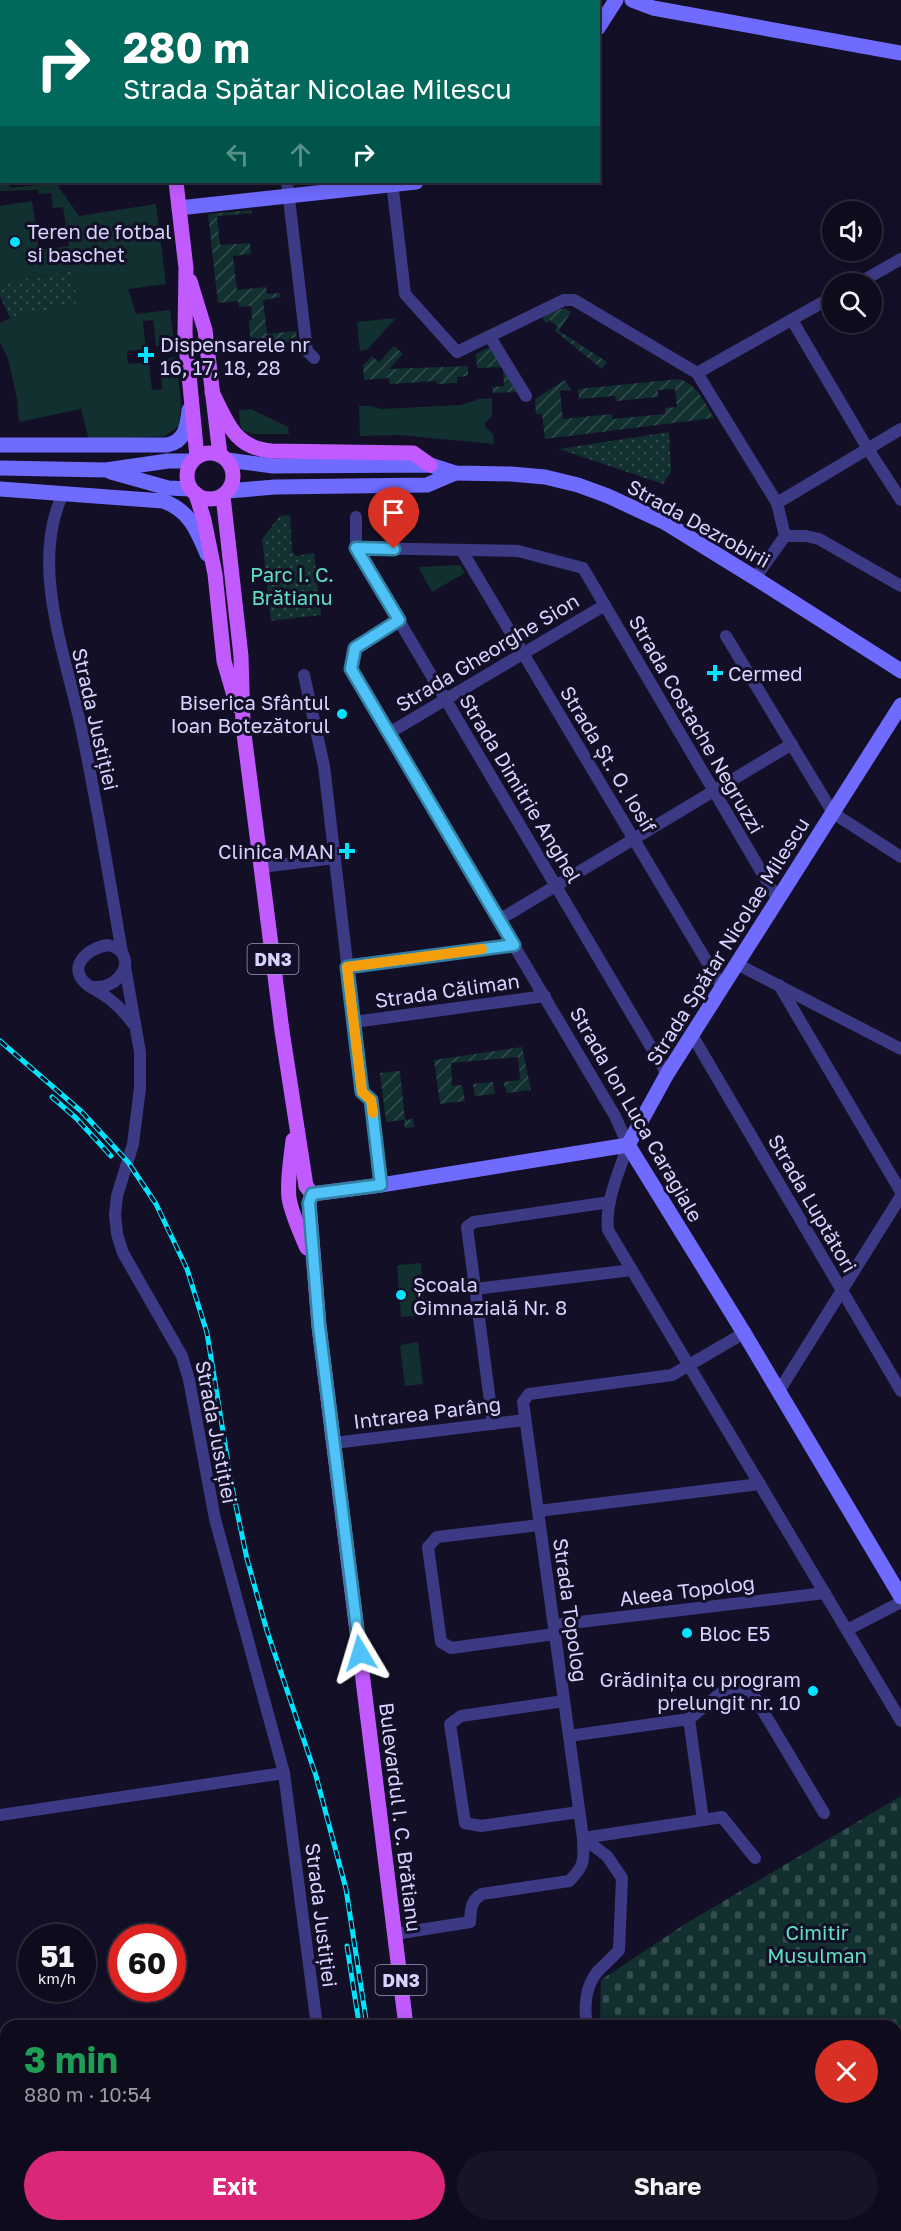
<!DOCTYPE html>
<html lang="en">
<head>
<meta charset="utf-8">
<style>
	:root { --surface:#0e0b1c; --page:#171425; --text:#f1f3f6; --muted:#9b9ba3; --line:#2e2b3b; --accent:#db2777 }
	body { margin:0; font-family:"Golos Text",sans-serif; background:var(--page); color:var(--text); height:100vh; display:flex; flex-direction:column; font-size:22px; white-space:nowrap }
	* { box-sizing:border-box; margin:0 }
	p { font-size:20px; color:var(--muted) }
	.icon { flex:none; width:33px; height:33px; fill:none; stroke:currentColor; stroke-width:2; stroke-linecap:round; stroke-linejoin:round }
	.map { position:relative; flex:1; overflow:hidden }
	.drawer { position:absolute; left:0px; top:2020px; width:902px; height:212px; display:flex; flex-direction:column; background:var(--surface); border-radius:18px 18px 0 0; box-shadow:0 3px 15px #0003,0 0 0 2px var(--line) }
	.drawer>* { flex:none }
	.hud { position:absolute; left:0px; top:0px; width:600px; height:183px; box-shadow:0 3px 15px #0003,0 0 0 2px var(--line); background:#00695c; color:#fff; overflow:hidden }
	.tools { position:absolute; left:822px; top:201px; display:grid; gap:12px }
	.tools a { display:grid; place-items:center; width:60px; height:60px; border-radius:50%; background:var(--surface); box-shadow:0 3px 15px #0003,0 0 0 2px var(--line); font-size:30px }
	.speed { position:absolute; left:18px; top:1924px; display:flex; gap:12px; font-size:30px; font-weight:700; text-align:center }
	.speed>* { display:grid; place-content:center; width:78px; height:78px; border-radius:50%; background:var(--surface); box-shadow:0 3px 15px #0003,0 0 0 2px var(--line); line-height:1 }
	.speed small { font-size:15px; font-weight:400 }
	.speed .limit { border:9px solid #d22; background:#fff; color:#111 }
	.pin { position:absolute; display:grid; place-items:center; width:51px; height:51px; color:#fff; margin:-62px -26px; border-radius:50% 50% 50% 0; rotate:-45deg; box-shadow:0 0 6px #0007 }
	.pin .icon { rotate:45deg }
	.me { position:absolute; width:66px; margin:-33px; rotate:353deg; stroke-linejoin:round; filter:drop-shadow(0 0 4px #0008) }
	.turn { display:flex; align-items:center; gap:21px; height:126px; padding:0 24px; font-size:27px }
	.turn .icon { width:78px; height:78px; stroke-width:2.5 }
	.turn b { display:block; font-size:42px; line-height:51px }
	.lanes { display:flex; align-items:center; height:57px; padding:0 24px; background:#0003; justify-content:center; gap:30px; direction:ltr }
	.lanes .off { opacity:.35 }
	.round { display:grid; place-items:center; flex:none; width:63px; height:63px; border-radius:32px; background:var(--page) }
	.headline { display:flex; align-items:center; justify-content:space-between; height:102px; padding:0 24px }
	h1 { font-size:36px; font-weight:700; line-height:45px; color:#1e9e55 }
	.button { display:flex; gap:12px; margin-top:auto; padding:12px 24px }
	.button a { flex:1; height:69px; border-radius:36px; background:var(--accent); color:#fff; font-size:24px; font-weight:700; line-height:69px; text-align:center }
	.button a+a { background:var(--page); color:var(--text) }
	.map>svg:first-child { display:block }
	.grass { fill:#12302f }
	.cemetery { fill:url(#cemetery-stones) }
	.park { fill:url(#park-dots) }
	.garden { fill:url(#garden-furrows) }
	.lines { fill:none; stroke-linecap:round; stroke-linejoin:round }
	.street { stroke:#3d3a85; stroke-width:12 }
	.secondary { stroke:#6f6bff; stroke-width:15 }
	.primary { stroke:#c25bff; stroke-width:15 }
	.rail-casing { stroke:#00e5ff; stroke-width:5 }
	.rail { stroke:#130f26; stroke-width:3; stroke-dasharray:9; stroke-linecap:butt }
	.route-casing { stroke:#337fa1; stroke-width:15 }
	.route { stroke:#4fc3f7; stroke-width:10 }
	.slow { stroke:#f59e0b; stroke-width:10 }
	.poi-dot { fill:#00e5ff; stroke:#130f26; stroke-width:2 }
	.labels { text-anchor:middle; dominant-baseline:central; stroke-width:6; stroke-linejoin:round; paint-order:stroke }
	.shield { fill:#130f26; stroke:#9e99be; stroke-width:1.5 }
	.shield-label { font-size:18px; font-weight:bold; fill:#d9d4ff }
	.poi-label { font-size:20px; fill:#d9d4ff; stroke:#130f26; text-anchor:start }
	.street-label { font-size:20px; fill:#d9d4ff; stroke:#130f26 }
	.park-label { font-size:20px; fill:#5fe0c0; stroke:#130f26 }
</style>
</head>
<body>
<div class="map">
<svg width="901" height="2231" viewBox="0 0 901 2231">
	<defs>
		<pattern id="cemetery-stones" width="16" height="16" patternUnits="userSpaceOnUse" patternTransform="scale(1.5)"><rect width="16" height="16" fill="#12302f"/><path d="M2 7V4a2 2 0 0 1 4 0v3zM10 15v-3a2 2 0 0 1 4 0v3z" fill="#344d4e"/></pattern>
		<pattern id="park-dots" width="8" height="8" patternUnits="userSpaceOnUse" patternTransform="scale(1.5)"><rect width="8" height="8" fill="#12302f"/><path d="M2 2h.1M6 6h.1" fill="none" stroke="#344d4e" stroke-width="1.8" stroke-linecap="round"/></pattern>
		<pattern id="garden-furrows" width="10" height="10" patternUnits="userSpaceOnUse" patternTransform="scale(1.5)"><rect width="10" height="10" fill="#12302f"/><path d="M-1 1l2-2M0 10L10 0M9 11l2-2" fill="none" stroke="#344d4e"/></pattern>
	</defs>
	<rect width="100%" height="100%" fill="#130f26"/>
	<g class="grass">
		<path d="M0,126L2,182H9L10,188L56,183L79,216L156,204L166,284L128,289L136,314L170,310L175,350L164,352L163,346H156L153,320L143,321L146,349L127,351L128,364L149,362L152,390L162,389L160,363L164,362V359L176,357L181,403L179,426L165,436L89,440L81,409L19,422L17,398L8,359L0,342V323L10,318L78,303L72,271L0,283V206L32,201L39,250L69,246L63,207L53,208L51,193L39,194L38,190L0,191Z"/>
		<path d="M396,318L367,350L360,351L357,322Z"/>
		<path d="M492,398V416L485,423V427L493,434L494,444L399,435L360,436L359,406H372L380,409L461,405L479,399Z"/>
		<path d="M251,409L288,427L289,434H254L243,431L240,424L239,410Z"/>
		<path d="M460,565L465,573L432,592L418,567Z"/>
		<path d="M421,1263L425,1315L401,1317L397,1265Z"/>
		<path d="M418,1342L423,1384L405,1386L400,1345Z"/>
	</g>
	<path class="cemetery" d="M901,1796V2044L896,2047V2026H600L601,1980L685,1924Z"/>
	<g class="park">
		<path d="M72,271L78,303L10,318L0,296V283Z"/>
		<path d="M669,432L671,472L663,484L559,449Z"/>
		<path d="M290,515L292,551L296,556L314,553L321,615L271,621L262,539L280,516Z"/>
	</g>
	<g class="garden">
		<path d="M252,210V213L217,216L220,245L250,243L251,254L233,256L237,290L266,287L267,294L280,293L281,297L263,300L267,334L296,331L297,341L251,346L249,321L252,320L251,306L239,307L238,301L218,303L208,214Z"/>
		<path d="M565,308L571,312L559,331L607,362L602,369L555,331L558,327L549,320L546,323L542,318L553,311Z"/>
		<path d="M394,346L403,354L389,369L468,366V376L457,377V383L437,384L436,381L390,384L389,378L364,380L363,366L372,356L379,362Z"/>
		<path d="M490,347L517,392L493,393L492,387L504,386L503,367L477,368L476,354Z"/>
		<path d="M679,379C698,385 704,402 714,418L545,439L542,414H536L535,399L565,380L571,390L560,391L563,419L612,414L613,419L665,414V408L677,407L675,389L658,390V397L616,401L615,396L579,399L578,389Z"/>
		<path d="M522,1047L531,1090L507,1093L503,1082L520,1080L518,1057L451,1063L452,1086L462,1085L465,1101L440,1104L434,1060Z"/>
		<path d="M400,1071L405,1120L413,1119L414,1127L405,1128L404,1120L386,1122L380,1073Z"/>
		<path d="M493,1082L495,1094L475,1096L473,1084Z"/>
	</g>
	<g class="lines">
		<g class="street">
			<path d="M265,0V2"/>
			<path d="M370,0V2"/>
			<path d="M471,0L472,2"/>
			<path d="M220,2L233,0"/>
			<path d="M287,182L307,351L314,358"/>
			<path d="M392,182L405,294L457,352L564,300H574L697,373L777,503L785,536"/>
			<path d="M857,284L901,259"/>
			<path d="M792,320L868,449L901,500"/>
			<path d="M490,337L526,396"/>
			<path d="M697,373L832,297"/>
			<path d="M63,494C29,564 66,656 81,727C97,802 109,877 122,953"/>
			<path d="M777,503L901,429"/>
			<path d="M356,517V548L667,1074"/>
			<path d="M785,536H806L819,539L901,586"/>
			<path d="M356,548L518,551L583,568L778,900"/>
			<path d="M462,551L722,987"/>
			<path d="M755,578L785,536"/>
			<path d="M399,620L355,648L350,669L615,1116L628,1145C619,1172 605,1201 608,1230L901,1721"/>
			<path d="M726,636L833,813L901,857"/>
			<path d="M304,675L324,766L362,1091L371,1100L381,1185"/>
			<path d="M389,733L605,605"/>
			<path d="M261,867L335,858"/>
			<path d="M499,920L792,744"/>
			<path d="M108,945C142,953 120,994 89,986C65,969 86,948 108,945Z"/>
			<path d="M737,964L901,1049"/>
			<path d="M125,967L140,1052V1088L133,1144L117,1196L115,1214L117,1234L123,1253L182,1356L189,1380L215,1519L284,1773L317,2026"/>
			<path d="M347,967L514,945"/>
			<path d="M779,985L901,1192"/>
			<path d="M92,988C111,998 122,1009 135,1026"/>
			<path d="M354,1022L545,996"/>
			<path d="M692,1035L901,1391"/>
			<path d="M475,1289L632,1270"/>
			<path d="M779,1391L901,1196"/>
			<path d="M493,1424L467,1227L474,1222L610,1202"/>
			<path d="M334,1443L525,1420"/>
			<path d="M538,1511L760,1484"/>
			<path d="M540,1525L437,1537L428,1547L441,1642L451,1648L555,1634"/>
			<path d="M554,1625L825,1593"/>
			<path d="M847,1630L901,1602"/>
			<path d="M564,1701L461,1716L450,1724L465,1823L481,1826L579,1812"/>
			<path d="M569,1736L689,1719L726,1689L740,1687L751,1691L824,1813"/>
			<path d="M0,1815L284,1773"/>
			<path d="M703,1820L722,1817L755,1858"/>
			<path d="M583,1838L703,1820L689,1719"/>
			<path d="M583,1838L607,1856L622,1878L619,1950C612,1958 605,1964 598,1971C585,1986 584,2008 587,2026"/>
			<path d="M395,1934L470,1922C471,1910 470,1901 482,1894L569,1881C585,1866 584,1860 583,1838L523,1402L529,1394L672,1375L744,1333"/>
			<path d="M896,2166L901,2162"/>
			<path d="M343,2226L344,2231"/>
			<path d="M632,2226V2231"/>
			<path d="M799,2231L807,2226"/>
		</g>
		<g class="secondary">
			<path d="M632,0L653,8L901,53"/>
			<path d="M598,28L616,0"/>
			<path d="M179,208L416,182"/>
			<path d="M0,445H167C186,441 187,426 189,410"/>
			<path d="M227,460L273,466L430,465L455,473L511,474L545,477L578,485L608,496L666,523L755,578L901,671"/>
			<path d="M0,468L106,470L168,461H192"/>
			<path d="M111,472L168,488L191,489"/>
			<path d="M0,489L163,501C189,510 197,530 207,554"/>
			<path d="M228,491L275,487L427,485L455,473"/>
			<path d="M628,1145L744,1333L901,1597"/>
			<path d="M312,1194L381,1185L628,1145L667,1074L901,705"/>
		</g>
		<g class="primary">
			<path d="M154,0V2"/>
			<path d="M176,182L186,268L185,334L197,457"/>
			<path d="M190,281L205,330L220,455"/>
			<path d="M212,392C227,422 234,448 272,451L413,453L430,465"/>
			<circle cx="210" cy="476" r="23"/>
			<path d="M196,494L204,520L215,574L224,661L237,706"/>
			<path d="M223,496L241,656L243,726L282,1031L306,1186"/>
			<path d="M293,1140C291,1159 287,1179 289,1198C292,1215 300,1232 307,1248"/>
			<path d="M306,1186L312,1194L309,1203L319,1326L406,2026"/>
			<path d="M431,2226L432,2231"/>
		</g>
		<g class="rail-casing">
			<g id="rail">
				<path d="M0,1041L82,1112L128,1162L156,1204L187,1269L207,1333L232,1487L247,1559L267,1631L316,1776L346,1889L367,2026"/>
				<path d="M52,1097L76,1118L111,1156"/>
				<path d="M347,1946L358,2017"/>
				<path d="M383,2226V2231"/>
			</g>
		</g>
		<use href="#rail" class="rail"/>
	</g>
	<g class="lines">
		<g class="route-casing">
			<path id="route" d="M360,1653L319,1326L309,1203L312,1194L381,1185L371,1100L362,1092L347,967L514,945L351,669L355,648L399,620L356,548L394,549"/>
		</g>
		<use href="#route" class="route"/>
		<path class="slow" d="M373,1113L371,1100L362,1092L347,967L482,949"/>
	</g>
	<g class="poi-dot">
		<circle cx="15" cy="242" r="6"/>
		<path d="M143 346h6v6h6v6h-6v6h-6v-6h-6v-6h6z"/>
		<path d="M712 664h6v6h6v6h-6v6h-6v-6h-6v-6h6z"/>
		<circle cx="342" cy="714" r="6"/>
		<path d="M344 842h6v6h6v6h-6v6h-6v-6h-6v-6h6z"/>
		<circle cx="401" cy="1295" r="6"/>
		<circle cx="687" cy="1633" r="6"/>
		<circle cx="813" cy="1691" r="6"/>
	</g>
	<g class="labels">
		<g class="shield">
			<rect x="247.5" y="944" width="51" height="30" rx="4.5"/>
			<rect x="375.5" y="1965" width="51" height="30" rx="4.5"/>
		</g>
		<g class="shield-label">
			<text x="273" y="959">DN3</text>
			<text x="401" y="1980">DN3</text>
		</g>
		<g class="poi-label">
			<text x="27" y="231">Teren de fotbal<tspan x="27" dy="23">si baschet</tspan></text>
			<text x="160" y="344">Dispensarele nr<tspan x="160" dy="23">16, 17, 18, 28</tspan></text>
			<text x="728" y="673">Cermed</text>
			<text x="330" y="702" text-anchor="end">Biserica Sfântul<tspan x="330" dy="23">Ioan Botezătorul</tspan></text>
			<text x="334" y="851" text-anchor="end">Clinica MAN</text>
			<text x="413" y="1284">Școala<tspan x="413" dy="23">Gimnazială Nr. 8</tspan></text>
			<text x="699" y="1633">Bloc E5</text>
			<text x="801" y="1679" text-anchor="end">Grădinița cu program<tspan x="801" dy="23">prelungit nr. 10</tspan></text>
		</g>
		<g class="street-label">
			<text transform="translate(699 523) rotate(29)">Strada Dezrobirii</text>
			<text transform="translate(487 652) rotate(-31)">Strada Gheorghe Sion</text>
			<text transform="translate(96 719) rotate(77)">Strada Justiției</text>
			<text transform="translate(697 724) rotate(60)">Strada Costache Negruzzi</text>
			<text transform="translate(609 759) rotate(59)">Strada Șt. O. Iosif</text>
			<text transform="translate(521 788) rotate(59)">Strada Dimitrie Anghel</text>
			<text transform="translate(727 941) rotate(-58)">Strada Spătar Nicolae Milescu</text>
			<text transform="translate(447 990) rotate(-8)">Strada Căliman</text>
			<text transform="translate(637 1114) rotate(60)">Strada Ion Luca Caragiale</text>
			<text transform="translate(813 1203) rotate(60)">Strada Luptători</text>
			<text transform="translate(427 1412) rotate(-7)">Intrarea Parâng</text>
			<text transform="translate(217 1432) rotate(79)">Strada Justiției</text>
			<text transform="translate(687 1590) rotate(-7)">Aleea Topolog</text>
			<text transform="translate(571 1610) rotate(82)">Strada Topolog</text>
			<text transform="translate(401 1817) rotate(83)">Bulevardul I. C. Brătianu</text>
			<text transform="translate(322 1915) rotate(83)">Strada Justiției</text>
		</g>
		<g class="park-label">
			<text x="292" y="574">Parc I. C.<tspan x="292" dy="23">Brătianu</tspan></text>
			<text x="817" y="1932">Cimitir<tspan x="817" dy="23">Musulman</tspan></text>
		</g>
	</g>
</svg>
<div class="tools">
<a><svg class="icon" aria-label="sound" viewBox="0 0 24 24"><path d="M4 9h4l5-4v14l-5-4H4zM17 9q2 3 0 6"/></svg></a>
<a><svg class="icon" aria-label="search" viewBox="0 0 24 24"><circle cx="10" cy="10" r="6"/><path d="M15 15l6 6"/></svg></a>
</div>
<div class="speed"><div>51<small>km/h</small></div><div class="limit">60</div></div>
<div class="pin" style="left:394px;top:549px;background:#d93025"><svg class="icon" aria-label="arrive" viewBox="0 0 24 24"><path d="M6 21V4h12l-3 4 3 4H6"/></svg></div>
<svg class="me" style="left:360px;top:1653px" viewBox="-20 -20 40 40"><path d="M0-17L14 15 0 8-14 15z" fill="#4fc3f7" stroke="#fff" stroke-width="4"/></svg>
<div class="hud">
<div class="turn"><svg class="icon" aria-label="right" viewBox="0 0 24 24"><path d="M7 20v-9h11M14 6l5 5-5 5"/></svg><div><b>280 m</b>Strada Spătar Nicolae Milescu</div></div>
<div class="lanes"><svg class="icon off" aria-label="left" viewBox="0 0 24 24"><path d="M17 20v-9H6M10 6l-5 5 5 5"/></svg><svg class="icon off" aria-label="ahead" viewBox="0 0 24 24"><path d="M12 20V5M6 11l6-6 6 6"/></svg><svg class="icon" aria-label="right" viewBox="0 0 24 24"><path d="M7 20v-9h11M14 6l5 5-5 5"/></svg></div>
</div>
<section class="drawer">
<div class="headline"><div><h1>3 min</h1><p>880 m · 10:54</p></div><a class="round" style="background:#d93025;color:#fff"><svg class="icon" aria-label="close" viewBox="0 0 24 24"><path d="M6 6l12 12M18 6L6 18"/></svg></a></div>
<div class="button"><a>Exit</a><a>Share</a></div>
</section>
</div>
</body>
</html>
